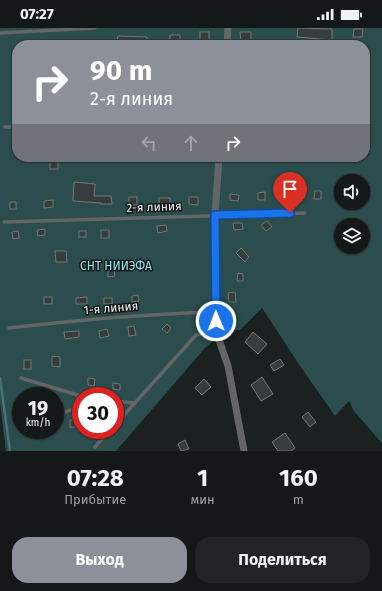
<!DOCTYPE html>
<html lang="ru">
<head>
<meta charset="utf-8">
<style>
	:root { --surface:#141818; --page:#212525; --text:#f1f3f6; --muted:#9da0a2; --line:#333737; --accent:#8c9099 }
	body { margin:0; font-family:"Fira Sans",sans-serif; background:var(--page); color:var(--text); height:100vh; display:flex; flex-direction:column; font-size:15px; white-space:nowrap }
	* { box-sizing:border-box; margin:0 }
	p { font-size:13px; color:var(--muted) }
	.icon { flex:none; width:22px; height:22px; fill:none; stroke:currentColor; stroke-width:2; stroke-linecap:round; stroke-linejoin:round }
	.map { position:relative; height:423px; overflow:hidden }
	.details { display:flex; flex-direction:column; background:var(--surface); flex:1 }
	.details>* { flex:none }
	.top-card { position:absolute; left:12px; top:12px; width:358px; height:122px; border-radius:16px; box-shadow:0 1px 3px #0004,0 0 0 1px var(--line); background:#8c9099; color:#fff; overflow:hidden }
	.controls { position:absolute; left:334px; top:146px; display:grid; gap:8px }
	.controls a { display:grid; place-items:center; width:36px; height:36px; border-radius:50%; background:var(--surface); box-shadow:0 1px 3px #0004,0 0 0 1px var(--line); font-size:20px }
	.speed { position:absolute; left:12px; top:359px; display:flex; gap:8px; font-size:20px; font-weight:700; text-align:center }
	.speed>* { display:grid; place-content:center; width:52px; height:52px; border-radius:50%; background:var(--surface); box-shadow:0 1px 3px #0004,0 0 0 1px var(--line); line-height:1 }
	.speed small { font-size:10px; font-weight:400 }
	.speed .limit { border:6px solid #d22; background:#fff; color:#111 }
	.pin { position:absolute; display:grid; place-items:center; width:34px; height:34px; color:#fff; margin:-41px -17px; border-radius:50% 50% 50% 0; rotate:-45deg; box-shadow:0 0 4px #0007 }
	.pin .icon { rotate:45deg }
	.me { position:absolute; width:44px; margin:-22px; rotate:359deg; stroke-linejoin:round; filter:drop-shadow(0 0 3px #0008) }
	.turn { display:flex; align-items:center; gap:14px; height:84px; padding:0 12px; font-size:18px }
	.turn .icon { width:52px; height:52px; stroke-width:2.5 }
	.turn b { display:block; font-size:28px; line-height:34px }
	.lanes { display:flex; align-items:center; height:38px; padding:0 12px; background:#0003; justify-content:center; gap:20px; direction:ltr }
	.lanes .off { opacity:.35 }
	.eta { display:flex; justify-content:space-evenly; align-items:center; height:68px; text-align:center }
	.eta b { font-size:24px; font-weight:700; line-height:28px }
	.cta { display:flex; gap:8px; margin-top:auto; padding:8px 12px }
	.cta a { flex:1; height:46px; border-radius:16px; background:var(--accent); color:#fff; font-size:16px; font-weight:700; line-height:46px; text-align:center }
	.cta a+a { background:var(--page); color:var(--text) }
	.status { display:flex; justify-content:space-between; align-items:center; height:28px; padding:0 20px; background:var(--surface); direction:ltr }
	.status svg { height:11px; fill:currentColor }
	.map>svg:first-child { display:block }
	.green { fill:#2c4d4e; fill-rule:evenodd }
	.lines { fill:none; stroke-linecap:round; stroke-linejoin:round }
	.stream { stroke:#487274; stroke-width:2.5 }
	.building { fill:#373d3d; stroke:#737979 }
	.service { stroke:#636566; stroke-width:3.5 }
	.minor { stroke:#636566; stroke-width:7 }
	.route-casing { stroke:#114b97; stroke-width:10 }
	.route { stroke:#1a73e8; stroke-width:7 }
	.labels { text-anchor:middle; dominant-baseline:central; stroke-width:3; stroke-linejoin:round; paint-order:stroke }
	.street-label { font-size:12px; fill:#eff2f2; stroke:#121717 }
	.park-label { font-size:12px; fill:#95e4e7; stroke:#121717 }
</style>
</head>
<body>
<div class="status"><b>07:27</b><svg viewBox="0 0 49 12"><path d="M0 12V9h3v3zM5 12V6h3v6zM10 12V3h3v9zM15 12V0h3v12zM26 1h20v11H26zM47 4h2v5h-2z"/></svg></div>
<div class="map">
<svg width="382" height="423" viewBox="0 0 382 423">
	<rect width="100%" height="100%" fill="#1b2020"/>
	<path class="green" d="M0,0H382V413L381,414L353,382L349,373L335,388L298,335L262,280L240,302L227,301L205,320L116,423H6L0,375ZM17,17H365V129H17ZM341,153H363V175H341ZM341,197H363V219H341ZM21,368H55V402H21ZM81,368H115V402H81Z"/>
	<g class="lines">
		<path class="stream" d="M0,350L10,423"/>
	</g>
	<g class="building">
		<path d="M298,0L332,1V12L297,9Z"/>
		<path d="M354,1H363L362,9H353Z"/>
		<rect x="200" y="4" width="9" height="8"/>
		<path d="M240,4H251V13H241Z"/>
		<path d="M170,7H180V14L170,13Z"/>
		<path d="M118,8L147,9L146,16L120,14V13H117Z"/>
		<rect x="50" y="131" width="8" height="10"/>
		<path d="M74,154L95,156L94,168H111L112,176H101V175L73,173Z"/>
		<path d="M293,163L294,169L286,170L285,164Z"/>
		<path d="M315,163H321V171H314Z"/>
		<path d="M265,164V172H258V165Z"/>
		<path d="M230,166L239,167L238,173L230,172Z"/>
		<rect x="129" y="169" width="8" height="8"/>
		<path d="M189,169H198V177L189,176Z"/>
		<rect x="159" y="170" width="11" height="9"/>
		<path d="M53,172V179L44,180V173Z"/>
		<rect x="10" y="174" width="6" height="7"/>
		<path d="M267,193L272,199L266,203L261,197Z"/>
		<path d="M233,195H242L243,201L234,202Z"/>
		<path d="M166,197L167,203L158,205L157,198Z"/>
		<path d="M45,201V207L38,208L37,202Z"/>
		<rect x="101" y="202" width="8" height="8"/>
		<path d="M18,203L19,210L13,211L12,204Z"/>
		<rect x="79" y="203" width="7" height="6"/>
		<path d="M241,220L249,229L245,234L236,225Z"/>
		<path d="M55,223H66L67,234H56Z"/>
		<path d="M114,242L115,248L108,249V243Z"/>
		<path d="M238,245L243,246V253H237Z"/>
		<path d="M235,264L236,274H229L228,265Z"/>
		<path d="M138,267L139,273L132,274V268Z"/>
		<rect x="44" y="269" width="8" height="7"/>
		<path d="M87,269V276H76V270Z"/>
		<rect x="104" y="270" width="8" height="6"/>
		<path d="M167,296L171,300L167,305L162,301Z"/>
		<path d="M134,298L136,307L129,308L128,299Z"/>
		<path d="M107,301L109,308L100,310L99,303Z"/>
		<path d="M79,303V309L65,311L64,304Z"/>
		<path d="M253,304L267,316L258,326L245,314Z"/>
		<path d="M52,328L60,329V339L52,338Z"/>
		<path d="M280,331L284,337L274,343L270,337Z"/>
		<rect x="24" y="332" width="7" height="9"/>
		<path d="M262,349L273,366L261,373L251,357Z"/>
		<path d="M88,350L95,351L94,358L88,357Z"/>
		<path d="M204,351L211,359L202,367L195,360Z"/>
		<path d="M113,355L120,356V362L113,361Z"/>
		<path d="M308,384L316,394L310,399L302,389Z"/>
		<rect x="70" y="392" width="9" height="7"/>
		<path d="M30,402H47V407L30,408Z"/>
		<path d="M285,405L295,420L291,423H278L272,414Z"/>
		<path d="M185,412L189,421L181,423L178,416Z"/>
	</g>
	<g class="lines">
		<g class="service">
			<path d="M0,5L95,0"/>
			<path d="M5,99H17"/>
			<path d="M4,194L305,185"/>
			<path d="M9,300C78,292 146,286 215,284"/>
			<path d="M21,350L81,368"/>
			<path d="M115,373L134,375"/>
			<path d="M55,387L81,379"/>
			<path d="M115,397L196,307L216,303"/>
			<path d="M95,419L110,402"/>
		</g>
		<g class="minor">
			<path d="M227,17L228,0"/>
			<path d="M219,129L215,187L216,303L228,338L244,423"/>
		</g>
	</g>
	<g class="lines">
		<g class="route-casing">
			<path id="route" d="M216,293L215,187L290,185"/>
		</g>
		<use href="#route" class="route"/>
	</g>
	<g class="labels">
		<g class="street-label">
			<text transform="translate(154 179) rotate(-2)">2-я линия</text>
			<text transform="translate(111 280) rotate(-5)">1-я линия</text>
		</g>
		<g class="park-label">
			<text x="116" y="238">СНТ НИИЭФА</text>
		</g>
	</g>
</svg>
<div class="controls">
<a><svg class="icon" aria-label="sound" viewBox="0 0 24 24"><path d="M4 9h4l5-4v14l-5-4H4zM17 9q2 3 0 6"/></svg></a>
<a><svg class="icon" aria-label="layers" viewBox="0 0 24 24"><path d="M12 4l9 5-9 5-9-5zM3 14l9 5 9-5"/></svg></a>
</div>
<div class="speed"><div>19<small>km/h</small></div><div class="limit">30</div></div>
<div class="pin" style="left:290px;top:185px;background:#d93025"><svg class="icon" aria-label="arrive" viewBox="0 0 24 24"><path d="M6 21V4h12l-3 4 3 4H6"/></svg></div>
<svg class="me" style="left:216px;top:293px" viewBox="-20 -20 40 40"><circle r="17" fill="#1a73e8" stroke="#fff" stroke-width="3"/><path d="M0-11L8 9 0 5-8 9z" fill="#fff"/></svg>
<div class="top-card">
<div class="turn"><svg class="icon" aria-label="right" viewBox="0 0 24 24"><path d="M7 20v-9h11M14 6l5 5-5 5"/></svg><div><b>90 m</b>2-я линия</div></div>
<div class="lanes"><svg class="icon off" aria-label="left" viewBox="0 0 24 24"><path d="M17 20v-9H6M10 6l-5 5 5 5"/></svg><svg class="icon off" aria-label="ahead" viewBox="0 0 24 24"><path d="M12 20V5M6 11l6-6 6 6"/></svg><svg class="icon" aria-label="right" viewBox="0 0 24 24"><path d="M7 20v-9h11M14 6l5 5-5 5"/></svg></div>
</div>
</div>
<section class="details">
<div class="eta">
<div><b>07:28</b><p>Прибытие</p></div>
<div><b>1</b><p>мин</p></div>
<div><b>160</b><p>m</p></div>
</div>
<div class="cta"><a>Выход</a><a>Поделиться</a></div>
</section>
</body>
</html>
